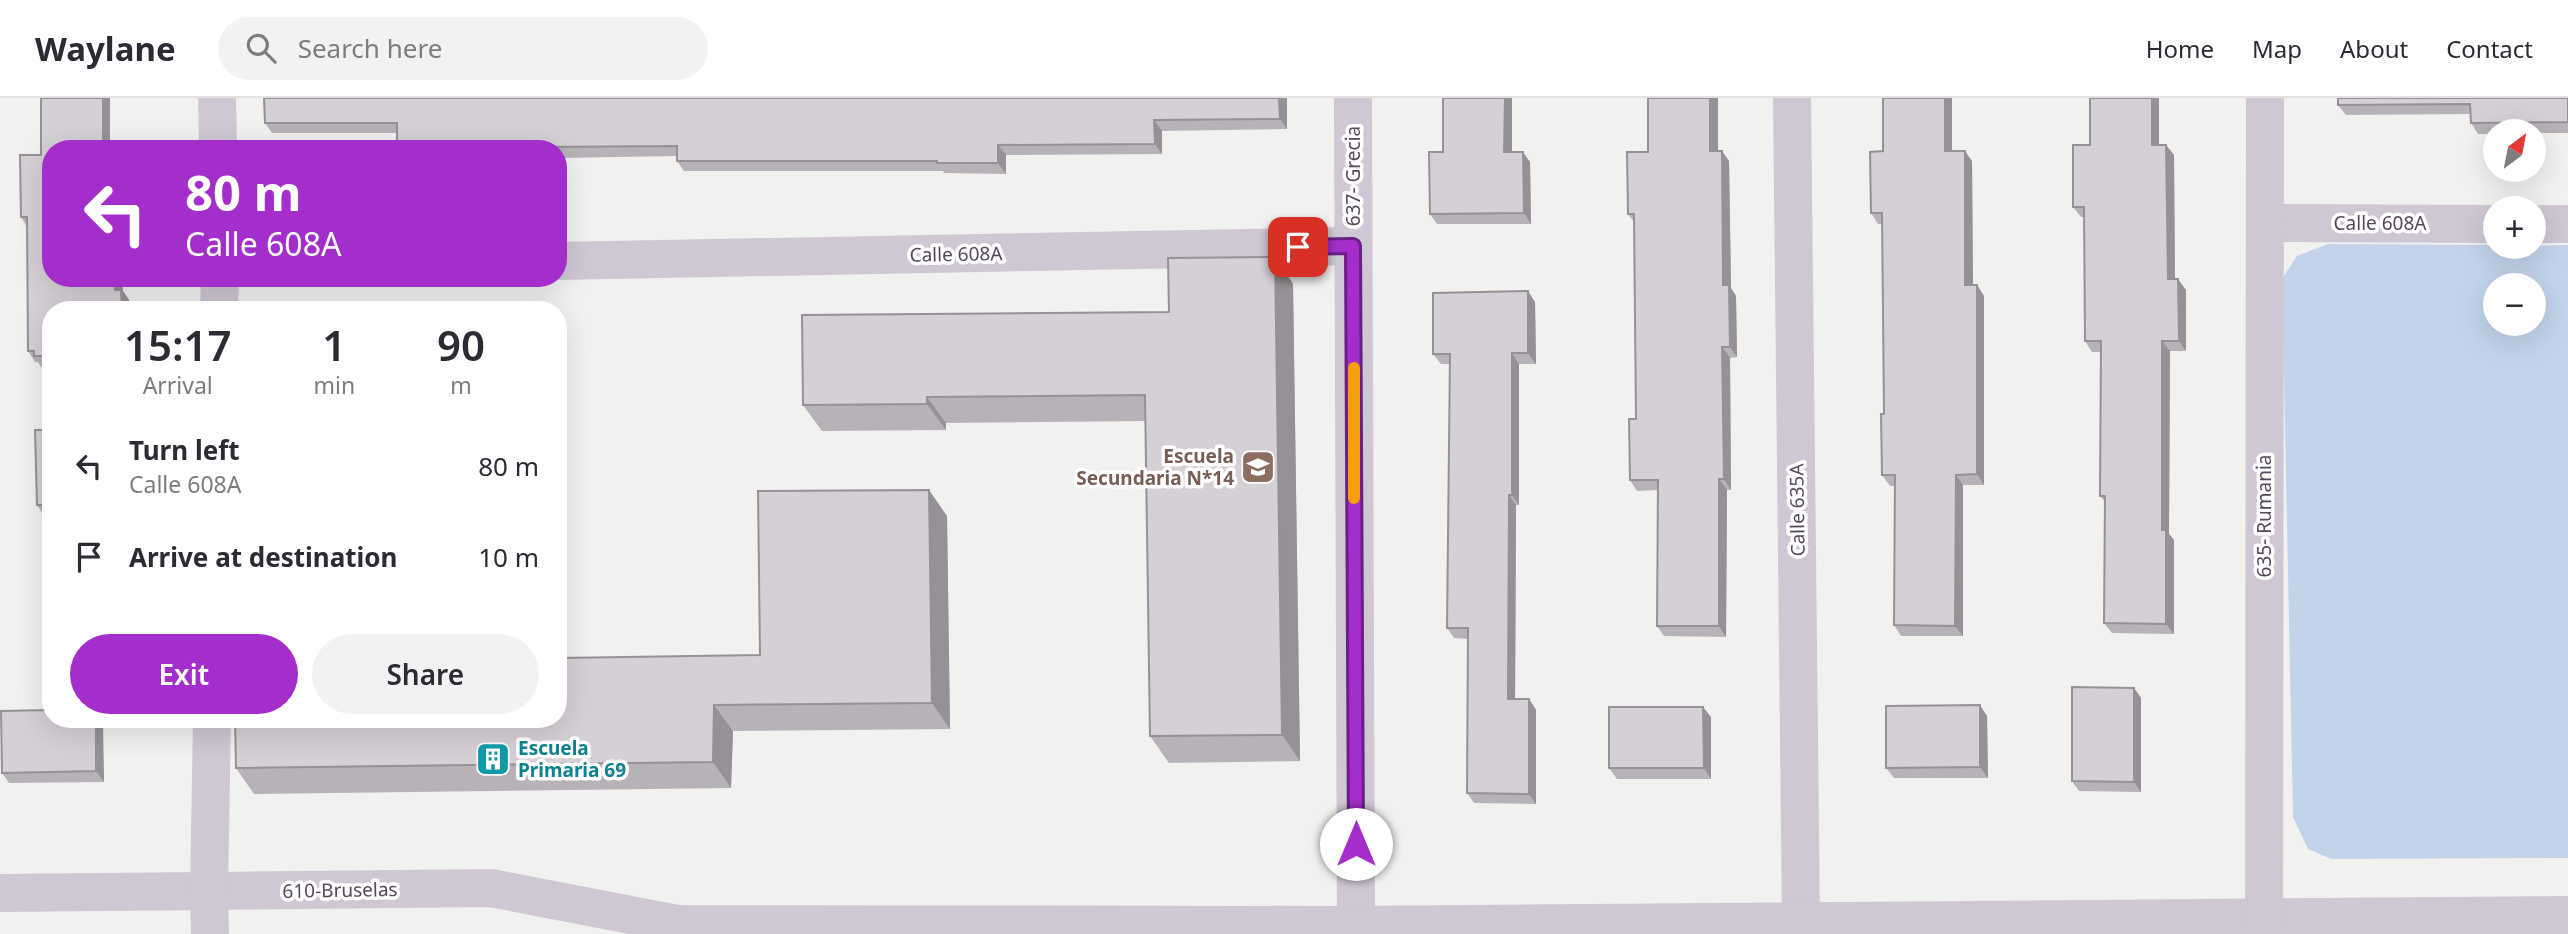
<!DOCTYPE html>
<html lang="en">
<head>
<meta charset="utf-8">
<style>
	:root { --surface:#fff; --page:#f2f2f3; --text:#2b2b33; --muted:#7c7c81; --line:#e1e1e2; --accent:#a42ecc }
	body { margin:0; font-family:"Noto Sans",sans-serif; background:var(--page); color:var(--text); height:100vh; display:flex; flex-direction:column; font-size:26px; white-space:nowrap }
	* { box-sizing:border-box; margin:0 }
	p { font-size:23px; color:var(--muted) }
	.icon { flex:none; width:38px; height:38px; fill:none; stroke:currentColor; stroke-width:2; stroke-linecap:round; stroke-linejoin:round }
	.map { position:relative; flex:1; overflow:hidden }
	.drawer { position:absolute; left:42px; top:203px; width:525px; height:427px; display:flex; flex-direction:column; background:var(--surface); border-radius:28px; box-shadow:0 7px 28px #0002 }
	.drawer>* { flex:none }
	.banner { position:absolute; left:42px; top:42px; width:525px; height:147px; border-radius:28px; box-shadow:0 7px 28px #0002; background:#a42ecc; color:#fff; overflow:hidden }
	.needle { width:46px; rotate:32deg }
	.controls { position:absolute; left:2483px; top:21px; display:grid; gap:14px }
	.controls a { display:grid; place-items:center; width:63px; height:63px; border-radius:50%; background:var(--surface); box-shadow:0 7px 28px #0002; font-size:35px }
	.pin { position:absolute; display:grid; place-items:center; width:60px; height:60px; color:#fff; margin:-30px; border-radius:14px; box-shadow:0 4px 10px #0006 }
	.me { position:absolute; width:77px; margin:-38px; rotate:0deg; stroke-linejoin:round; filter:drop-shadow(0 0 5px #0008) }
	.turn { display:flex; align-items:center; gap:24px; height:147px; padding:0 28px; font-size:32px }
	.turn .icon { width:91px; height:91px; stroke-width:2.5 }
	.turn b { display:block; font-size:49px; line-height:60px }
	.eta { display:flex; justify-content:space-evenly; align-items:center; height:119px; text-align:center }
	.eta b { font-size:42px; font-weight:600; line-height:49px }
	.action { display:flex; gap:14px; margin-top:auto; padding:14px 28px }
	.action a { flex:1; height:80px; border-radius:42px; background:var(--accent); color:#fff; font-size:28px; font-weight:600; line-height:80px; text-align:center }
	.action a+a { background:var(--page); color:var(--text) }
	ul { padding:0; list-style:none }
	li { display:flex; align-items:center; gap:21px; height:91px; padding:0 28px }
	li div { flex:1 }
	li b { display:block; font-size:26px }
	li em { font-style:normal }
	header { display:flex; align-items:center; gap:42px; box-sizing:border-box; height:98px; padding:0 35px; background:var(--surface); border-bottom:2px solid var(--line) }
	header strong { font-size:33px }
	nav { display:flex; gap:38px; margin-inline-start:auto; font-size:24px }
	.search { width:490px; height:63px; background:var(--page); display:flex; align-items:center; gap:18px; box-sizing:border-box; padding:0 24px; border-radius:38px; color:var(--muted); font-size:26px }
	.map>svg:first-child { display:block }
	.green { fill:#c2d3ea; fill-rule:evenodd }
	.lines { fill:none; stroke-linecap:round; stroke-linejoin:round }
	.minor { stroke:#cfc7d4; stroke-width:38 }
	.wall { fill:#b7b2b8 }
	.shaded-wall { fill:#959196 }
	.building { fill:#d5cfd6; stroke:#959196; stroke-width:2 }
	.route-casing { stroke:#6b1e85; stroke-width:18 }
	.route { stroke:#a42ecc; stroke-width:12 }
	.slow { stroke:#f59e0b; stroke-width:12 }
	.labels { text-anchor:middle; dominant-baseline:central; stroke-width:7; stroke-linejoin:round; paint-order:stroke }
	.street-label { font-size:19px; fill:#54495a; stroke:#fff }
	.education-label { font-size:19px; font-weight:bold; fill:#785e54; stroke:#fff; text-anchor:end }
	.culture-label { font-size:19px; font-weight:bold; fill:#0d838f; stroke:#fff; text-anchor:start }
</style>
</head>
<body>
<header>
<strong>Waylane</strong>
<div class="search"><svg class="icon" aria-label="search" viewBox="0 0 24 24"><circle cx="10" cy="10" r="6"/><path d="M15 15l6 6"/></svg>Search here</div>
<nav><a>Home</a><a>Map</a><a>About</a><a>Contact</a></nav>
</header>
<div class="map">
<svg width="2568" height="836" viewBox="0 0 2568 836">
	<rect width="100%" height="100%" fill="#f1f1ef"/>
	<path class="green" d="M2328,146L2495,147L2496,149L2568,147V760L2331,761L2308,751L2293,719L2282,181L2297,158ZM2496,187H2534V226H2496Z"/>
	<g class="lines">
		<g class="minor">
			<path d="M217,0L218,51"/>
			<path d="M1353,0L1356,827"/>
			<path d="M1792,0L1801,824"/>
			<path d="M2265,125L2496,126"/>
			<path d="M2534,126H2568"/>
			<path d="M558,163L1353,148"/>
			<path d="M219,212L220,180"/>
			<path d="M0,795L491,790L677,826L1356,827L2568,817"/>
			<path d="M210,836L209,793L212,621"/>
			<path d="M2264,836L2265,0"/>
		</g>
	</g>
	<g class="wall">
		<path d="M1287,0V31L1162,33V56L1006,57V76L944,75L943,73H684L677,63V58L558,60V51H402L397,44V35H272L265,25Z"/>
		<path d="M1443,0H1512V54L1530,64L1531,126H1437L1430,116L1443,54Z"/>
		<path d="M1718,0V53L1729,63L1731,190L1736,198L1737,259L1730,260L1731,392H1727L1726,539L1664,538L1657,528L1658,392L1637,393L1630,382L1636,321L1634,124L1628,116Z"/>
		<path d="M1952,0V53L1972,63L1973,187H1977L1984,198V387H1963V538H1901L1894,527V388H1890L1882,377L1884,316L1882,126H1878L1871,115L1883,53Z"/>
		<path d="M2159,0V47H2166L2174,57L2175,181L2186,192V253H2170L2169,436L2174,442V536L2112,535L2104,525L2105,404L2100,398L2101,254H2092L2085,243L2084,119H2081L2073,109Z"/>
		<path d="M2568,0V35H2534V33H2496V36H2478L2471,25V16L2346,17L2338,7Z"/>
		<path d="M51,51L123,193L129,202V212H51V269H41L38,264H35L28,253L27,129L21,119L41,57Z"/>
		<path d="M1275,159L1293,186L1300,663L1169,665L1150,638L1146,323L946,325V332L822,333L803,307L1169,214Z"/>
		<path d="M1535,204L1536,266H1519V407H1516L1515,601H1529L1536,612V706L1474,705L1467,695L1468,541L1454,540L1447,530L1450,266H1441L1433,256Z"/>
		<path d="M51,332V533L50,532L51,418H44L37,407Z"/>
		<path d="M947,418L950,631L733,633L731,690L254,696L236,670L760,557Z"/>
		<path d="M2134,590L2141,600V694L2079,693L2072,683Z"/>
		<path d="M1987,618L1988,680H1894L1886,670Z"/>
		<path d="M1711,619V681H1617L1609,670Z"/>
		<path d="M51,621H102L104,684L9,685L2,675Z"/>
	</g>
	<g class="shaded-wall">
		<rect x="103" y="0" width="7" height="51"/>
		<path d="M1279,0H1287V31L1280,21Z"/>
		<path d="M1505,0H1512V64L1504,54Z"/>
		<path d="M1710,0H1718V64L1710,53Z"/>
		<path d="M1945,0H1952V63L1945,53Z"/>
		<path d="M2152,0H2159V57L2152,47Z"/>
		<path d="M1154,22L1162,33V56L1155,46Z"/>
		<path d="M998,47L1006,57V76L998,65Z"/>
		<path d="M2166,47L2174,57L2175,192L2168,181Z"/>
		<path d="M1722,53L1729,63L1731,190L1736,198L1737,259L1730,249L1723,187Z"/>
		<path d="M1965,53L1972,63L1973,198L1965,187Z"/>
		<path d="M1523,54L1530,64L1531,126L1524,115Z"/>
		<path d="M1275,159L1293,186L1300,663L1282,637Z"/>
		<path d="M115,180H122L123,193L129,202V212H122L115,192Z"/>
		<path d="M2178,181L2186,192V253L2179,243Z"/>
		<path d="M1977,187L1984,198V387L1977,376Z"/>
		<path d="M1528,193L1535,204L1536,266L1528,255Z"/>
		<path d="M2162,243L2170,253L2169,436L2174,442V536L2166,526L2162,432Z"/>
		<path d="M1722,249L1730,260L1731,392L1724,381Z"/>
		<path d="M1512,255L1519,266V407L1512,397Z"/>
		<path d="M927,299L946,325V332L927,306Z"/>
		<path d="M1956,377L1963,387V538L1955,528Z"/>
		<path d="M1719,381L1727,392L1726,539L1719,528Z"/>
		<path d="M929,392L947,418L950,631L932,605Z"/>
		<path d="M1509,397L1516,407L1515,612L1508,601Z"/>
		<path d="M2134,590L2141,600V694L2134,684Z"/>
		<path d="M1529,601L1536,612V706L1529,696Z"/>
		<path d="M714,607L733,633L731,690L713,664Z"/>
		<path d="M1980,607L1987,618L1988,680L1980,669Z"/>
		<path d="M1703,609L1711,619V681L1704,670Z"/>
		<path d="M96,621H102L103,622L104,684L96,673Z"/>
	</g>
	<g class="building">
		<path d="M41,0H103V51H51V180H115V192H121L122,212H51V258H34V253H28L27,119H21L20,57H41Z"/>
		<path d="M264,0H1279L1280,21L1154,22L1155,46L998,47V65H937V63H677V48L535,49V43L397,44V25H265Z"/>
		<path d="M1443,0H1505L1504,54H1523L1524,115L1430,116L1429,54H1443Z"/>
		<path d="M1648,0H1710V53H1722L1723,187H1729L1730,249H1722L1724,381H1719V528H1657L1658,382H1630L1629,321H1636L1634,116H1628L1627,54H1648Z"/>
		<path d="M1883,0H1945V53H1965V187H1977V376L1956,377L1955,528L1894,527L1895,377H1882L1881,316H1884L1882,115H1871L1870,54L1883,53Z"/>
		<path d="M2090,0H2152V47H2166L2168,181H2178L2179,243H2162V432H2166V526L2104,525L2105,398H2100L2101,243H2085L2084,109H2073V47H2090Z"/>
		<path d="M2338,0H2568V24L2471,25L2470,6L2338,7Z"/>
		<path d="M1275,159L1282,637L1150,638L1145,297L927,299V306L803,307L802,217L1169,214L1168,160Z"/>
		<path d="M1528,193V255H1512V397H1509L1508,601H1529V696L1467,695L1468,530H1447L1450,256H1433V195Z"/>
		<path d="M35,332H51V532H50L51,407H37Z"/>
		<path d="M929,392L932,605L714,607L713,664L236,670L235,621H558V560L760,557L758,393Z"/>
		<path d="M2072,589L2134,590V684L2072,683Z"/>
		<path d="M1980,607V669L1886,670V608Z"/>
		<path d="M1609,609H1703L1704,670H1609Z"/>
		<path d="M51,612V621H96V673L2,675L1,613Z"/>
	</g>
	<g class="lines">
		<g class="route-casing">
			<path id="route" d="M1298,149L1353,148L1356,746"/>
		</g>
		<use href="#route" class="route"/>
		<path class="slow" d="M1354,270V400"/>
	</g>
	<defs>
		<g id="school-square" transform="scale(1.75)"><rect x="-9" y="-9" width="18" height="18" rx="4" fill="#8d6e63" stroke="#fff"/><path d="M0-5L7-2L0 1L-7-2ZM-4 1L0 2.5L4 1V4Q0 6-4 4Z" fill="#fff"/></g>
		<g id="building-square" transform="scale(1.75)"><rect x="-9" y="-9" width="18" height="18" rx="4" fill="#0f9aa8" stroke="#fff"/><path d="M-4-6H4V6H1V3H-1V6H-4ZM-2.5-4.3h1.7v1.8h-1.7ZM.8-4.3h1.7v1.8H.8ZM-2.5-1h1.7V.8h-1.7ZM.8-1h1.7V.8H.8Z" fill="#fff"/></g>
	</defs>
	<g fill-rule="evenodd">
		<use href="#school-square" x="1258" y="369"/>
		<use href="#building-square" x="493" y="661"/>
	</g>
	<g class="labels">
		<g class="street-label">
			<text transform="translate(1353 78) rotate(-90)">637- Grecia</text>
			<text x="2380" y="125">Calle 608A</text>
			<text transform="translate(956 156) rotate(-1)">Calle 608A</text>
			<text transform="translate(1797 412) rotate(-91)">Calle 635A</text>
			<text transform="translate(2264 418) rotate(-90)">635- Rumania</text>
			<text transform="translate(340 792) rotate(-1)">610-Bruselas</text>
		</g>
		<g class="education-label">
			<text x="1234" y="358">Escuela<tspan x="1234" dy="22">Secundaria N*14</tspan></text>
		</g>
		<g class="culture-label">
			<text x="518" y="650">Escuela<tspan x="518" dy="22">Primaria 69</tspan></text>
		</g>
	</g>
</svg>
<div class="controls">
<a><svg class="needle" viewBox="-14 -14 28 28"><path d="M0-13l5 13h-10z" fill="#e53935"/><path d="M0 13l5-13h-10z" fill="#7c7c81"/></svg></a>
<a>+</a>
<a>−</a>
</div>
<div class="pin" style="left:1298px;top:149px;background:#d93025"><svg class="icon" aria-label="arrive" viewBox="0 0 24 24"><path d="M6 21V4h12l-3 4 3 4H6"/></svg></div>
<svg class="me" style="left:1356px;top:746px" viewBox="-20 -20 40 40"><circle r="19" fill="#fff"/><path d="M0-13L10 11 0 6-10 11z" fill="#a42ecc"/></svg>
<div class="banner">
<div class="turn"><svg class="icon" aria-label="left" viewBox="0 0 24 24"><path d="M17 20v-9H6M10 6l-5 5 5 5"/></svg><div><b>80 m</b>Calle 608A</div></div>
</div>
<section class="drawer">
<div class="eta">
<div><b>15:17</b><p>Arrival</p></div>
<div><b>1</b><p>min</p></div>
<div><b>90</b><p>m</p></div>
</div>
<ul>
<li><svg class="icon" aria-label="left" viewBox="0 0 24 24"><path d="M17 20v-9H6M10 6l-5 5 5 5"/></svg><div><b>Turn left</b><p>Calle 608A</p></div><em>80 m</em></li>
<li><svg class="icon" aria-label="arrive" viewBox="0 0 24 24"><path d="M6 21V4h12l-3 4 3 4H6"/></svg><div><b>Arrive at destination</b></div><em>10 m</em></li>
</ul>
<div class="action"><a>Exit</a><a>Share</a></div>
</section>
</div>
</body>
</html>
